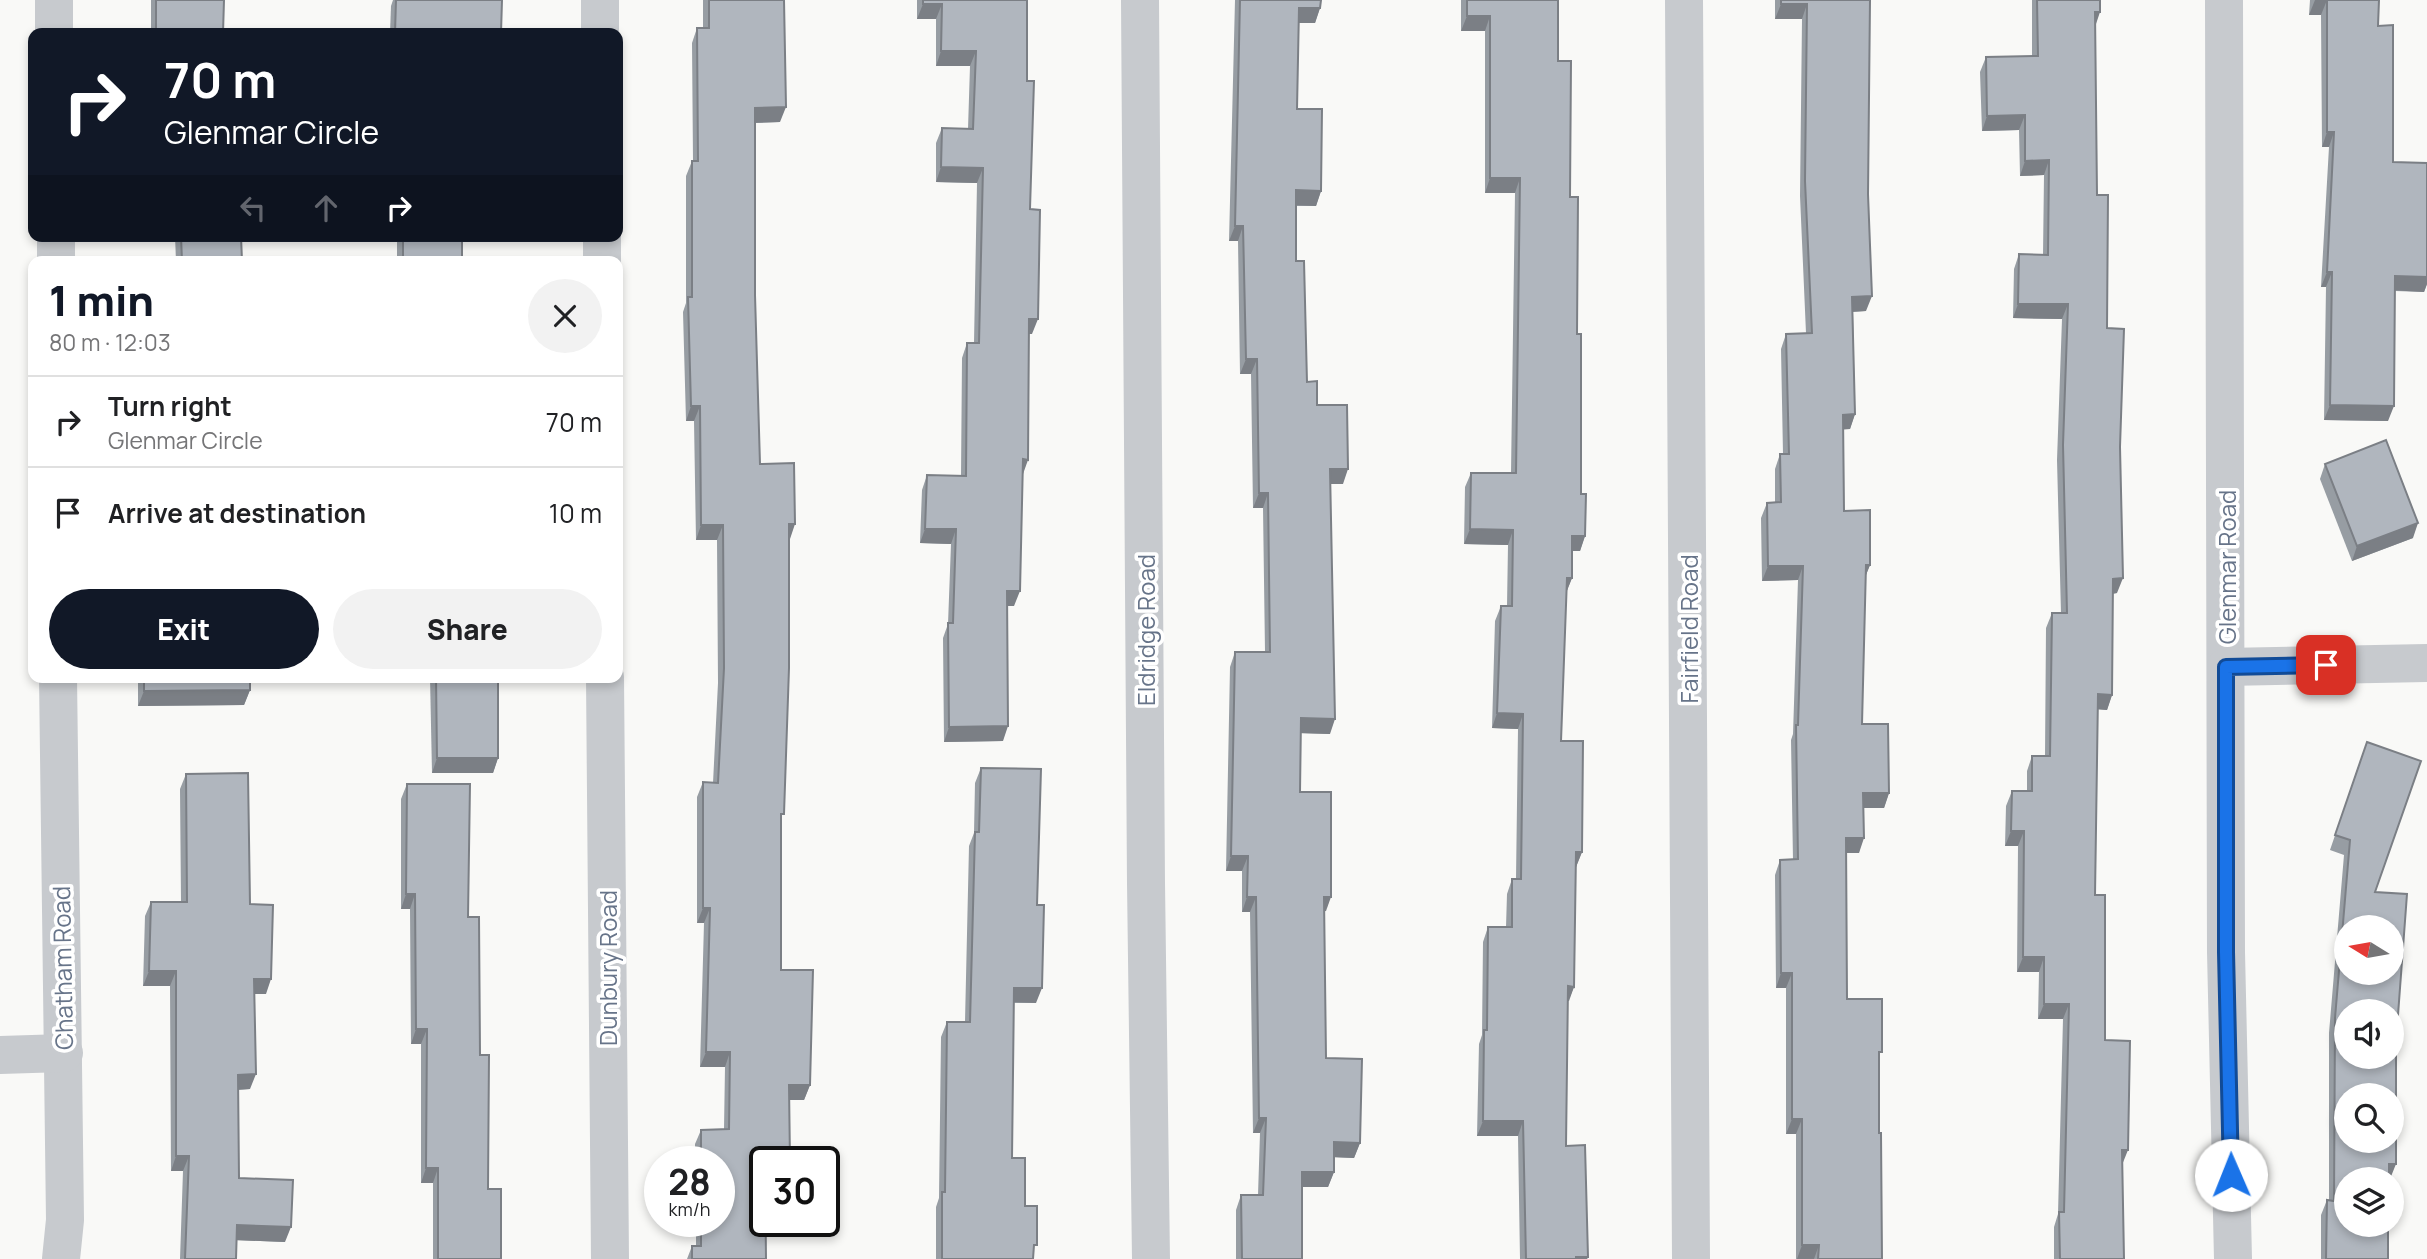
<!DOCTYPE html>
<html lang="en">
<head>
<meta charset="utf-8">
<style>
	:root { --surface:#fff; --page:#f2f2f2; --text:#202124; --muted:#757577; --line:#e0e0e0; --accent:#111827 }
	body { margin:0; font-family:Manrope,sans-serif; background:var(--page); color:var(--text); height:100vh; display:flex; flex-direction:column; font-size:26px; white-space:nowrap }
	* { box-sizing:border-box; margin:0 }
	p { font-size:23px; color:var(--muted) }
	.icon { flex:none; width:38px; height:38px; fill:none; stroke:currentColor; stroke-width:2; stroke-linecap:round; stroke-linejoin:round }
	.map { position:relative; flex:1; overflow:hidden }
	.panel { position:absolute; left:28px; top:256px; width:595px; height:427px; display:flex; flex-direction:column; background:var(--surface); border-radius:14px; box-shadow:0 4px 10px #0003 }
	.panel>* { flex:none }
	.top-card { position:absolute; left:28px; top:28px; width:595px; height:214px; border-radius:14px; box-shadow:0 4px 10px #0003; background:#111827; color:#fff; overflow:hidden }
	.needle { width:46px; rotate:281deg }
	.buttons { position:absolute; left:2334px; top:915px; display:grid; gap:14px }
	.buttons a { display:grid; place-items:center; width:70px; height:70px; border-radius:50%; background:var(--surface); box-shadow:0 4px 10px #0003; font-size:35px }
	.speed { position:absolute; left:644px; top:1146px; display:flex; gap:14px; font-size:35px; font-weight:700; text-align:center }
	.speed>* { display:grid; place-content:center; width:91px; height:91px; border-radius:50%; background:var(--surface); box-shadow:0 4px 10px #0003; line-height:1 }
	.speed small { font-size:18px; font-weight:400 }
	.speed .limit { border:4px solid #111; border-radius:10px; background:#fff; color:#111 }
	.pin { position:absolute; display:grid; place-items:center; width:60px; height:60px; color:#fff; margin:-30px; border-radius:14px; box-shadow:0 4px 10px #0006 }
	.me { position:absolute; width:77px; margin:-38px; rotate:359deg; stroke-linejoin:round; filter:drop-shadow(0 0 5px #0008) }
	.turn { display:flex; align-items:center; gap:24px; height:147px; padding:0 21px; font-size:32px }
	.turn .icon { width:91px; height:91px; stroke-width:2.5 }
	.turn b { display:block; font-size:49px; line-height:60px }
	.lanes { display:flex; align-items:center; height:66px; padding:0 21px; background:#0003; justify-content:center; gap:35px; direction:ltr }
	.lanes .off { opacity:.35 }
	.round { display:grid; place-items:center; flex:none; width:74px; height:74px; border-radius:37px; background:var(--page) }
	.headline { display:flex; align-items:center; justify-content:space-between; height:119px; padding:0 21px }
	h1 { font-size:42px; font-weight:800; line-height:52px; color:var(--accent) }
	.primary-button { display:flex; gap:14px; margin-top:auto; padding:14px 21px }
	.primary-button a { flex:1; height:80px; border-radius:42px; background:var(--accent); color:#fff; font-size:28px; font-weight:800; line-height:80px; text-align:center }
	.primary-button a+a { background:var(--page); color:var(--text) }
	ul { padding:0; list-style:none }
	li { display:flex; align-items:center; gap:21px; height:91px; padding:0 21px; border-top:2px solid var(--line) }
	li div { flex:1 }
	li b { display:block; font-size:26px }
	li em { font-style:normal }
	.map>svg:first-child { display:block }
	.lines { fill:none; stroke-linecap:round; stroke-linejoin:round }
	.minor { stroke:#c7cace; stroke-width:38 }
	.wall { fill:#979da3 }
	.shaded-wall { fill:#7b7f85 }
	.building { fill:#b0b6be; stroke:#7b7f85; stroke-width:2; fill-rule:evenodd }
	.route-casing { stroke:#114b97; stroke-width:18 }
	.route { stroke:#1a73e8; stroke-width:12 }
	.labels { text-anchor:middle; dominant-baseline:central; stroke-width:7; stroke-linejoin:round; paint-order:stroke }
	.street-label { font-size:24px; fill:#677489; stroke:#fff }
</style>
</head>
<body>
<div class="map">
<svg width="2427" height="1259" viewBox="0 0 2427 1259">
	<rect width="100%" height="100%" fill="#f9f9f7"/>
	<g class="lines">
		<g class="minor">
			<path d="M54,0V33"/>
			<path d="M600,0V33"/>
			<path d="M1140,0L1146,883L1151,1259"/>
			<path d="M1684,0L1691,1259"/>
			<path d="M2224,0L2226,952L2233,1259"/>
			<path d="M56,236V261"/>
			<path d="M602,236V261"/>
			<path d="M2226,667L2427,663"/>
			<path d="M58,677L65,1220L61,1259"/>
			<path d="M605,677L610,1259"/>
			<path d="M0,1055L64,1053"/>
		</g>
	</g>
	<g class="wall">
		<path d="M151,0H224L223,33H151Z"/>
		<path d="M393,0H502L501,33H390L391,6Z"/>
		<path d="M703,0H784L780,122L755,123V295L760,464L790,539H789L781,821V970L810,1085L804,1100H790L765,1162L766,1259H687L692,1246H696V1222H719V1162H695V1144L701,1130L724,1129L725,1067H700L704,923H697V797L703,782L713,783L718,683L717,540H696L694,421H686L683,312L686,303V176L692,161H693L692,43L697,28H703Z"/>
		<path d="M917,0H1027V81L1032,334H1029L1023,474L1014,606H1007L1003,741L944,742L943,638L948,624L951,544L920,543L922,490L927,475L961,476L962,358L967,343H974L977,183L936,182V143L942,128L968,129L970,66H936V19H917Z"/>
		<path d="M1235,0H1321L1320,8L1315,23H1299L1297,109L1321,191L1316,206H1296V261L1307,382L1317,405L1343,484H1330V734L1301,733L1300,792L1326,911H1324L1326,1058L1360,1143L1354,1158L1334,1157V1172L1328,1187H1302V1259H1236V1210L1241,1195H1258L1260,1133H1253L1250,912H1242V871H1226L1230,667L1235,652H1265L1263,508H1253L1251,374H1240L1238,241H1229Z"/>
		<path d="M1461,0H1558V61L1570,197L1577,334L1581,494L1585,536L1580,551H1572V578L1566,593L1561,741L1582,852L1576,867L1574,987L1568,1001L1566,1146L1588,1257L1587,1259H1520L1518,1136H1477L1479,1044L1482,1035L1483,942L1488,927H1506L1507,894L1512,879H1516L1518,729L1492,728L1495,621L1501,606H1507L1508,545L1464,544L1465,487L1471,473H1511L1515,193H1485V31H1461Z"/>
		<path d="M1775,0H1870L1866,311L1853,312L1855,414L1850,429H1844V511L1870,565L1865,577L1862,724L1889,793L1884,808H1864L1859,853H1846L1847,999L1879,1060V1133L1882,1259H1796V1134H1786V988H1776L1775,875L1780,860H1793L1791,740L1793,734L1798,580L1762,581L1761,518L1767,503H1775V469L1780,454H1783L1781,349L1786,334L1806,333L1800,196L1802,19H1775Z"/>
		<path d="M2032,0H2100L2095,27L2097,195L2107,328L2120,447L2117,593L2113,594L2112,695L2107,710L2098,709L2095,895L2105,1040L2122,1165L2124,1259H2054V1227L2058,1214L2063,1019H2038L2039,972H2017L2018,846H2005L2006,806L2012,791H2027V771L2032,756H2045L2046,628L2052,613H2061L2057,460L2062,319L2013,318L2014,269L2019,254L2043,255L2044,175L2020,176L2019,130L1982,131L1980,72L1986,57L2032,56Z"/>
		<path d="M2310,0H2379L2378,26L2393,162L2427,163V284L2424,292L2395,291L2388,421L2324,420L2326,287H2321L2329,147H2322L2321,15H2309Z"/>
		<path d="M175,236H241L242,261H176Z"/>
		<rect x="397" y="236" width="65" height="25"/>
		<path d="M2325,464L2413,538L2352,561L2320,479Z"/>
		<path d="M138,677H250V690L244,705L138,706Z"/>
		<path d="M430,677H498V758L493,773H432Z"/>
		<path d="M2367,742L2375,892L2396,1042L2390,1179H2389L2388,1259H2321V1215L2327,1200H2329V1033L2344,855L2330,850Z"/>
		<path d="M981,768L1037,905L1036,1003H1013L1012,1158L1025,1206L1033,1259H936V1207L939,1198L941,1037L947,1022H965L969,846L974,833L975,783Z"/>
		<path d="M186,774L250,904L266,994H254L250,1089L238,1090L239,1178L285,1242L236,1240V1259H180L183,1171H171L170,986H143L145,916L151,902H181L180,789Z"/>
		<path d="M407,784L468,917L480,1055L488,1189L501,1259H433V1183H421V1044H411L410,909H401V799Z"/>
	</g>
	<g class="shaded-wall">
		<path d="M2315,0H2327L2321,15H2309Z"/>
		<path d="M923,4H942L936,19H917Z"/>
		<path d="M1781,4H1807L1802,19H1775Z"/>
		<path d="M1299,8H1320L1315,23H1293Z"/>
		<path d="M2095,12H2100L2095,27Z"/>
		<path d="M1467,16H1490L1485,31H1461Z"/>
		<path d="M941,51H976L970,66H936Z"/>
		<path d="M786,107L780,122L750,123L755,108Z"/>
		<path d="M2025,115L2019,130L1982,131L1987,116Z"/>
		<path d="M2327,132H2334L2329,147H2322Z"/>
		<path d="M2049,160L2044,175L2020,176L2025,161Z"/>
		<path d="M941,167L983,168L977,183L936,182Z"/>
		<path d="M1490,178H1520L1515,193H1485Z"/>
		<path d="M1296,190L1321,191L1316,206L1290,205Z"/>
		<path d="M1235,226H1243L1238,241H1229Z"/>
		<path d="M2327,272H2332L2326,287H2321Z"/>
		<path d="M2395,276L2427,277V284L2424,292L2389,290Z"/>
		<path d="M1872,296L1866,311L1847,312L1852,297Z"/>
		<path d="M2018,304H2068L2062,319L2013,318Z"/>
		<path d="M1029,319H1038L1032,334H1024Z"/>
		<path d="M1246,359H1257L1251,374H1240Z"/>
		<path d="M2330,405L2394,406L2388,421L2324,420Z"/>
		<path d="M691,406H700L694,421H686Z"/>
		<path d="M1855,414L1850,429L1838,430L1843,415Z"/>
		<path d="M1023,459L1028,460L1023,474Z"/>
		<path d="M1330,469H1348L1343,484H1325Z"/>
		<path d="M1259,493H1268L1263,508H1253Z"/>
		<path d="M2418,523L2413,538L2352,561L2357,546Z"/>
		<path d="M789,524H795L790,539H783Z"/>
		<path d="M701,525H723L717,540H696Z"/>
		<path d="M925,529H956L951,544L920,543Z"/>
		<path d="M1470,529L1513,530L1508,545L1464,544Z"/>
		<path d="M1572,536H1585L1580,551H1567Z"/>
		<path d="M1866,565H1870L1864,580Z"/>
		<path d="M1768,566H1803L1798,580L1762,581Z"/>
		<path d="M1567,578H1572L1566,593Z"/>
		<path d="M2123,578L2117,593L2107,594L2113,579Z"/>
		<path d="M1007,591H1020L1014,606H1002Z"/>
		<path d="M250,690L244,705L138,706L144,691Z"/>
		<path d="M2098,694L2112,695L2107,710L2093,709Z"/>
		<path d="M1497,713L1523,714L1518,729L1492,728Z"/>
		<path d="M1301,718L1335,719L1330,734L1295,733Z"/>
		<path d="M1008,726L1003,741L944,742L949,727Z"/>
		<path d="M437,758H498L493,773H432Z"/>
		<path d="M1863,793H1889L1884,808H1858Z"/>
		<path d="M2011,831H2024L2018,846H2005Z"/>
		<path d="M1846,838H1864L1859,853H1840Z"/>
		<path d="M1576,852H1582L1576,867Z"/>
		<path d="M1231,856H1248L1242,871H1226Z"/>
		<path d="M406,894H415L410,909H401Z"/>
		<path d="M1247,897H1256L1250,912H1242Z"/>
		<path d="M1324,897H1331L1326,911L1318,912Z"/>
		<path d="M703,908H710L704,923H697Z"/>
		<path d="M2023,957H2044L2039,972H2017Z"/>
		<path d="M149,971H176L170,986H143Z"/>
		<path d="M1781,973H1792L1786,988H1776Z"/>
		<path d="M254,979H271L266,994H248Z"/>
		<path d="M1568,986L1574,987L1569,1001H1563Z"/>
		<path d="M1014,988H1042L1036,1003L1008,1002Z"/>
		<path d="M2044,1004H2069L2063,1019H2038Z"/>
		<path d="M416,1029H427L421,1044H411Z"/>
		<path d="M706,1052H730L725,1067H700Z"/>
		<path d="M256,1074L250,1089L232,1090L238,1075Z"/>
		<path d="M789,1085H810L804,1100H784Z"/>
		<path d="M1259,1118H1266L1260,1133H1253Z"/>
		<path d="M1792,1119H1802L1796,1134H1786Z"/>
		<path d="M1483,1121H1523L1518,1136H1477Z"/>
		<path d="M1334,1142L1360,1143L1354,1158L1329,1157Z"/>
		<path d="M2122,1150H2128L2122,1165Z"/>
		<path d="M176,1156H189L183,1171H171Z"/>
		<path d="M2389,1164H2396L2390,1179H2384Z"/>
		<path d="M426,1168H438L433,1183H421Z"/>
		<path d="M1302,1172H1334L1328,1187H1296Z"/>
		<path d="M237,1225L291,1227L285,1242L232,1240Z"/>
		<path d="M1802,1245H1819L1814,1259H1797Z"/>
		<path d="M1576,1257H1588L1587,1259H1575Z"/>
	</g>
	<g class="building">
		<path d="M156,0H224L223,33H156Z"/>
		<path d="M396,0H502L501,33H395Z"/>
		<path d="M709,0H784L786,107L755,108V295L760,464L794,463L795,524H789V668L784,814H781V970H813L810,1085H789L790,1162H765L766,1259H692V1246H701V1222H719V1162H701V1130L729,1129L730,1052H706L710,908H703V782L718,783L724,668L723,525H701L700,406H691L688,297H692V161H698L697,28H709Z"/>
		<path d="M923,0H1027V81H1034L1030,209L1040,210L1038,319H1029L1028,460L1023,459L1020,591H1007L1008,726L949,727L948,623H953L956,529H925L927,475L966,476L967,343H979L983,168L941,167L942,128L973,129L976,51H941L942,4H923Z"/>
		<path d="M1240,0H1321L1320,8H1299L1297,109H1322L1321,191L1296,190V261H1304L1307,382L1317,381V405H1347L1348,469H1330L1335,719L1301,718L1300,792H1331V897H1324L1326,1058L1362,1059L1360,1143L1334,1142V1172H1302V1259H1242L1241,1195H1263L1266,1118H1259L1256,897H1247L1248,856H1231L1235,652H1270L1268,493H1259L1257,359H1246L1243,226H1235Z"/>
		<path d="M1467,0H1558V61H1571L1570,197H1578L1577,334H1581V494H1586L1585,536H1572V578H1567L1561,741H1583L1582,852H1576L1574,987L1568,986L1566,1146L1585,1145L1588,1257H1576V1259H1526L1523,1121H1483L1484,1030H1487L1488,927H1512V879H1521L1523,714L1497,713L1501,606H1512L1513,530L1470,529L1471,473H1516L1520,178H1490V16H1467Z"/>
		<path d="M1781,0H1870L1868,194L1872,296L1852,297L1855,414L1843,415L1844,511L1870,510V565H1866L1862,724H1888L1889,793H1863L1864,838H1846L1847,999H1882V1052H1879V1133H1881L1882,1259H1818L1819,1245H1802V1119H1792V973H1781L1780,860L1798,859L1796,725H1798L1803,566H1768L1767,503L1781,502L1780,454H1789L1786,334L1812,333L1805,181L1807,4H1781Z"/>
		<path d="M2037,0H2100V12H2095L2097,195H2108L2107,328L2124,329L2120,447L2123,578L2113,579L2112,695L2098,694L2095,895H2105V1040L2130,1041L2128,1150H2122L2124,1259H2060L2059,1212H2064L2069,1004H2044V957H2023L2024,831H2011L2012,791H2032V756H2050L2052,613H2067L2063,445L2068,304H2018L2019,254L2048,255L2049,160L2025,161V115L1987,116L1986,57L2038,56Z"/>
		<path d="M2327,0H2379L2378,26L2393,25V162L2427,163V277L2395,276L2394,406L2330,405L2332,272H2327L2334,132H2327Z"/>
		<path d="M181,236H241L242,261H182Z"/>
		<rect x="403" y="236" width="59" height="25"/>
		<path d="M2386,440L2418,523L2357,546L2325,464Z"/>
		<path d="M144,677H250V690L144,691Z"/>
		<path d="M436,677H498V758H437Z"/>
		<path d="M2367,742L2421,761L2375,892L2407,894L2396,1042V1164H2389V1180H2347V1225H2388V1259H2326L2327,1200L2334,1201L2335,1018L2350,840L2335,835ZM2347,928H2392V973H2347ZM2347,1012H2392V1057H2347ZM2347,1096H2392V1141H2347Z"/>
		<path d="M981,768L1041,769L1037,905H1044L1042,988H1014L1012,1158H1025V1206H1037V1245H1034L1033,1259H942V1192H945L947,1022H970L975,832H979Z"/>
		<path d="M248,773L250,904L273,905L271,979H254L256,1074L238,1075L239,1178L293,1180L291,1227L237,1225L236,1259H185L189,1156H176V971H149L151,902H187L186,774Z"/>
		<path d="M407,784H470L468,917H479L480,1055H489L488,1189H501V1259H438V1168H426L427,1029H416L415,894H406Z"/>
	</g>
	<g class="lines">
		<g class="route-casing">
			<path id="route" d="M2231,1175L2226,952V667L2326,665"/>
		</g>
		<use href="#route" class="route"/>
	</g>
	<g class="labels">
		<g class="street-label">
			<text transform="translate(2226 567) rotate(-90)">Glenmar Road</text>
			<text transform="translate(1688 629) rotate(-90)">Fairfield Road</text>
			<text transform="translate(1145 630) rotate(-90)">Eldridge Road</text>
			<text transform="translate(62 968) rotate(-91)">Chatham Road</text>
			<text transform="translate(607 968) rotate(-90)">Dunbury Road</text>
		</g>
	</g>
</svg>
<div class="buttons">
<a><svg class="needle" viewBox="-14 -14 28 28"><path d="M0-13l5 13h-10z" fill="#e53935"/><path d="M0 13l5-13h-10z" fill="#757577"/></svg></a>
<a><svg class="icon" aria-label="sound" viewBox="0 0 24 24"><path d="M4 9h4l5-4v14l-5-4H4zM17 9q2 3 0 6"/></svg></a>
<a><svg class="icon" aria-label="search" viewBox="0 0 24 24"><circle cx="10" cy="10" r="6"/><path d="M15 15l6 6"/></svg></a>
<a><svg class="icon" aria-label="layers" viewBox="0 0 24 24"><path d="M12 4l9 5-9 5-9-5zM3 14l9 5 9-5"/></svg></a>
</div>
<div class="speed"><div>28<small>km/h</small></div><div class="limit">30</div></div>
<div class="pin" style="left:2326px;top:665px;background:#d93025"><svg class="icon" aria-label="arrive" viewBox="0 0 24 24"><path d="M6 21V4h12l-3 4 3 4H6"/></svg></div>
<svg class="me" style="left:2231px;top:1175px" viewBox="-20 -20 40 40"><circle r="19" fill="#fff"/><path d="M0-13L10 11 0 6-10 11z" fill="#1a73e8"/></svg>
<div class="top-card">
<div class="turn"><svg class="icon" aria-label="right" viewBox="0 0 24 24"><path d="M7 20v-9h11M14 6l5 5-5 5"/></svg><div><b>70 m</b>Glenmar Circle</div></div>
<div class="lanes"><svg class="icon off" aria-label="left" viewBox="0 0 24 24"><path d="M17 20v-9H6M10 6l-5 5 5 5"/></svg><svg class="icon off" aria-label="ahead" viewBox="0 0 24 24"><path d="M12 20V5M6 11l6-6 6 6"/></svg><svg class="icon" aria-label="right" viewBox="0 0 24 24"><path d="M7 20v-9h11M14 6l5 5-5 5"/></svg></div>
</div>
<section class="panel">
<div class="headline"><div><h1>1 min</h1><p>80 m · 12:03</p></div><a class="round"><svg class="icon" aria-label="close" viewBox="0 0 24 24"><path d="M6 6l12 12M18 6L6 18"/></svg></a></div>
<ul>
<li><svg class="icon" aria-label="right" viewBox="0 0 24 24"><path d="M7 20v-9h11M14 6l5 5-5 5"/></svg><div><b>Turn right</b><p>Glenmar Circle</p></div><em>70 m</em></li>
<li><svg class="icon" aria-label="arrive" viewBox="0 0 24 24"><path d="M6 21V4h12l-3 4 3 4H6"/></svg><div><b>Arrive at destination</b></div><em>10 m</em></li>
</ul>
<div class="primary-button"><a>Exit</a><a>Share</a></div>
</section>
</div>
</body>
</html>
